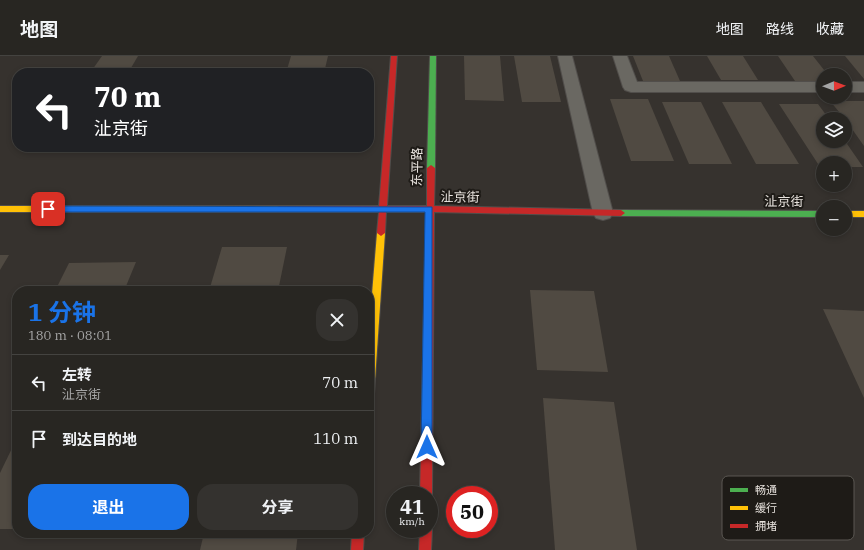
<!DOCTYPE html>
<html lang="zh">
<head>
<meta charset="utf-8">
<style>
	:root { --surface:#282622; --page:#34322f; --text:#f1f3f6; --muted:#a5a5a5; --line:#444340; --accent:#1a73e8 }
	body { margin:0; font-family:"IBM Plex Serif","Noto Sans SC",serif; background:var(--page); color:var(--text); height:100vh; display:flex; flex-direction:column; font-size:15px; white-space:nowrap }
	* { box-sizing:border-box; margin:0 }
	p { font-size:13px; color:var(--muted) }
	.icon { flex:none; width:22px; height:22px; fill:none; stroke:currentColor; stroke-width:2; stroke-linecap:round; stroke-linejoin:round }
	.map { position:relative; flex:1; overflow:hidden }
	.side { position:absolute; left:12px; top:230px; width:362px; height:252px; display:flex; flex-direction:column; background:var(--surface); border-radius:16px; box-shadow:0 2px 6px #0003,0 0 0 1px var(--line) }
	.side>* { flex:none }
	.hud { position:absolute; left:12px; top:12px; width:362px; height:84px; border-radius:16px; box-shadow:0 2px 6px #0003,0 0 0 1px var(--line); background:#202124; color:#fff; overflow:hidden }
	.needle { width:26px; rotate:89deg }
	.fabs { position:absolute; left:816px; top:12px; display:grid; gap:8px }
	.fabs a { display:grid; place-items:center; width:36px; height:36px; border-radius:50%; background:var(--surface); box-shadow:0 2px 6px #0003,0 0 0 1px var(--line); font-size:20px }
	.speed { position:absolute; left:386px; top:430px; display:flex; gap:8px; font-size:20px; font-weight:700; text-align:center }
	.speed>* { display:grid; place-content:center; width:52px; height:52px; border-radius:50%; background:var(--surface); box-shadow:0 2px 6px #0003,0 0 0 1px var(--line); line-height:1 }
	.speed small { font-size:10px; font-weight:400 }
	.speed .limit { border:6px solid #d22; background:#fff; color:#111 }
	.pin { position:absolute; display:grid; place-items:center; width:34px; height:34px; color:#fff; margin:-17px; border-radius:8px; box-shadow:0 2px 6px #0006 }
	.me { position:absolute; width:44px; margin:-22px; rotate:0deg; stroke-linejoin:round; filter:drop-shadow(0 0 3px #0008) }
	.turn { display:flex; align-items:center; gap:14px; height:84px; padding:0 16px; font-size:18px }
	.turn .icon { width:52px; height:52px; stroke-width:2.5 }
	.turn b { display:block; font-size:28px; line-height:34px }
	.round { display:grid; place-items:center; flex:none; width:42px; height:42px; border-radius:16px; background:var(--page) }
	.head { display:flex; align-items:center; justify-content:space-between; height:68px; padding:0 16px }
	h1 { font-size:24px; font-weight:700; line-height:30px; color:var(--accent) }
	.cta { display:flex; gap:8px; margin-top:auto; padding:8px 16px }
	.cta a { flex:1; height:46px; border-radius:16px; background:var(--accent); color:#fff; font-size:16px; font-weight:700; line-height:46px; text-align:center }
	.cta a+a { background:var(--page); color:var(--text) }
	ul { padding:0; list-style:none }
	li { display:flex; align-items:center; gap:12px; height:56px; padding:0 16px; border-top:1px solid var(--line) }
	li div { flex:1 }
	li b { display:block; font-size:15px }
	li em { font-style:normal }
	header { display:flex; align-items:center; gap:24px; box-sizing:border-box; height:56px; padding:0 20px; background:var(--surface); border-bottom:1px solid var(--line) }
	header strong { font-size:19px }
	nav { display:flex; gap:22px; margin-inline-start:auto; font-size:14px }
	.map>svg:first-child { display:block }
	.building { fill:#504a42 }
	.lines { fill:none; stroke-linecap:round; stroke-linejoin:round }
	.street-casing { stroke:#514e4b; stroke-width:2 }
	.fast-casing { stroke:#514e4b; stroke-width:2 }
	.slow-casing { stroke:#514e4b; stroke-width:2 }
	.jam-casing { stroke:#514e4b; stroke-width:2 }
	.street { fill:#6a6862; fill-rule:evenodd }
	.fast { fill:#4caf50; fill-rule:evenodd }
	.slow { fill:#ffc107; fill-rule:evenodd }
	.jam { fill:#c62828; fill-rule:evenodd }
	.route { fill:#1a73e8; stroke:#114b97 }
	.labels { text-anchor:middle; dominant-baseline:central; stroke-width:4; stroke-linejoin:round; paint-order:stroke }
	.street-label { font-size:13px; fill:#e7e2dd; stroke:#1e1b17 }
	.key { fill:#1e1b17; stroke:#5a5752; stroke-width:1 }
	.key-label { font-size:11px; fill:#e7e2dd }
</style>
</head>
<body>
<header>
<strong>地图</strong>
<nav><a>地图</a><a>路线</a><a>收藏</a></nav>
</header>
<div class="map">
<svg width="864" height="494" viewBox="0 0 864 494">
	<rect width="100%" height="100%" fill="#36322e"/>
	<g class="building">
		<path d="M102,0H138L128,17H90Z"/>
		<path d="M291,0H328L324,17H286Z"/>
		<path d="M464,0H500L504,45L465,44Z"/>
		<path d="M514,0H550L561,46H522Z"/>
		<path d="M633,0H669L680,25H643Z"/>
		<path d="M707,0H743L758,24H721Z"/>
		<path d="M778,0H813L828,19H823V25H795Z"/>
		<path d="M845,0H864V23Z"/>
		<path d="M610,43H648L674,105H631Z"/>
		<path d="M830,45H864V90L845,63Z"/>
		<path d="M662,46H701L732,108H689Z"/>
		<path d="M722,46H761L799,108H756Z"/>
		<path d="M779,48H818L829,63H823V85H845L863,111H845V107H823V111H820Z"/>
		<path d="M222,191H287L278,235H209Z"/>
		<path d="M0,199H9L0,214Z"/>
		<path d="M136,206L124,235H55L69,207Z"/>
		<path d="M530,234L594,235L608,316L537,314Z"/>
		<path d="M823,253L864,255V342Z"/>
		<path d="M543,342L614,346L637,494H555Z"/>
		<path d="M17,382V473H0V417Z"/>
		<path d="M204,477H298L296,494H200Z"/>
	</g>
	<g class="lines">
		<g class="street-casing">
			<g id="street">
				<path d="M558,0H572L613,157L610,162L603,164L596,162L593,157Z"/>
				<path d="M613,0H627L637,26H823V36H631L625,34L623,31Z"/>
				<rect x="845" y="26" width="19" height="10"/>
			</g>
		</g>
		<g class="fast-casing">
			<g id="fast">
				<path d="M430,0H436L435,112L431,115L427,112Z"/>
				<path d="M621,154L823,155V161L621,160L617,157Z"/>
			</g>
		</g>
		<g class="slow-casing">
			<g id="slow">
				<path d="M0,150H279L283,153L279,156H0Z"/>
				<rect x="845" y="155" width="19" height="6"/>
				<path d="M381,174L385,177L374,338L373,341L369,343V275L377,177Z"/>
			</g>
		</g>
		<g class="jam-casing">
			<g id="jam">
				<path d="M391,0H397L387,150H427V112L431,109L435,112L434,150L621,154L625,157L621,160L434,156L432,439L429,443V439H420L426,156H386L385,177L381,180L377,177L379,156H279L275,153L279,150H379Z"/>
				<path d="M429,468L432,473L431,494H419L420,473H429Z"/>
				<path d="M352,477H364L363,494H351Z"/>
			</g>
		</g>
		<use href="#street" class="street"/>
		<use href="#fast" class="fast"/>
		<use href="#slow" class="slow"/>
		<use href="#jam" class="jam"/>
	</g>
	<path class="route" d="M48,150L432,151V391L430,395L427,397L423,395L421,391L425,156H48L44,153Z"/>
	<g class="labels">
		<g class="street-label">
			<text transform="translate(417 111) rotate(-89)">东平路</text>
			<text transform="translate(460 141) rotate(1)">沚京街</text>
			<text x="784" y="145">沚京街</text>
		</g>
	</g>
	<rect x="722" y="420" width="132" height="64" rx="6" class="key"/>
	<rect x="730" y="432" width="18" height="4" fill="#4caf50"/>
	<rect x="730" y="450" width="18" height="4" fill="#ffc107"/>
	<rect x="730" y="468" width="18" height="4" fill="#c62828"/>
	<g class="key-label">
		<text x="755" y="438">畅通</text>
		<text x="755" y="456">缓行</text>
		<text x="755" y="474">拥堵</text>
	</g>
</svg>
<div class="fabs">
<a><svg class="needle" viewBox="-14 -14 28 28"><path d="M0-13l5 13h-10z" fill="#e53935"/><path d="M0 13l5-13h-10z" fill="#a5a5a5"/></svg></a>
<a><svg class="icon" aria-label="layers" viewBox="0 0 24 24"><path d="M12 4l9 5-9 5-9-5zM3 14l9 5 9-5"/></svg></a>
<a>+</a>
<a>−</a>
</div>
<div class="speed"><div>41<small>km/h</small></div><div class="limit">50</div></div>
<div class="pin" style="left:48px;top:153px;background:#d93025"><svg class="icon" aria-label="arrive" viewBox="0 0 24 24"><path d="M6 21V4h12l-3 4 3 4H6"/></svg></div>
<svg class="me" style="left:427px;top:391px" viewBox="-20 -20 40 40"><path d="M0-17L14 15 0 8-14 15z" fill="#1a73e8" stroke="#fff" stroke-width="4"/></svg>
<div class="hud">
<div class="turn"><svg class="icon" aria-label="left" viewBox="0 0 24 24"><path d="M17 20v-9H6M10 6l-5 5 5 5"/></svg><div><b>70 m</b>沚京街</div></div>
</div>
<section class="side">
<div class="head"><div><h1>1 分钟</h1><p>180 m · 08:01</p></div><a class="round"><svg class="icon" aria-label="close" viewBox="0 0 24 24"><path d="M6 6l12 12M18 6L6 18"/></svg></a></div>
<ul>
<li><svg class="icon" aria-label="left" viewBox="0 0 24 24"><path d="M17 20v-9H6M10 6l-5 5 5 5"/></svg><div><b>左转</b><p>沚京街</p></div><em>70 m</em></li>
<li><svg class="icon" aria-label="arrive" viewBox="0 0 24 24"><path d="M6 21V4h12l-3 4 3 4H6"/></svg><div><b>到达目的地</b></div><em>110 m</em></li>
</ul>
<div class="cta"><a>退出</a><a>分享</a></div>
</section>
</div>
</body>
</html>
